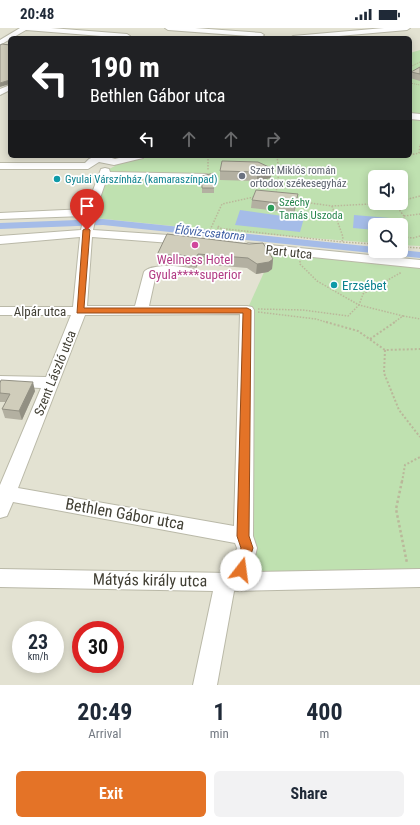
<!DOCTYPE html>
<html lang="en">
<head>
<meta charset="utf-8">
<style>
	:root { --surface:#fff; --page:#f2f2f3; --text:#1f2937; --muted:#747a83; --accent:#e47327 }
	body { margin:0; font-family:"Roboto Condensed",sans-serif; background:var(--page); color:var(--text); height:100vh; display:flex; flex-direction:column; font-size:15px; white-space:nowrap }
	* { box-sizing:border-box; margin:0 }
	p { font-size:13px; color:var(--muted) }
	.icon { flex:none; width:22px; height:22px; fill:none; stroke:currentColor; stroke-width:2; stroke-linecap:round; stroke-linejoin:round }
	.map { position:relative; height:657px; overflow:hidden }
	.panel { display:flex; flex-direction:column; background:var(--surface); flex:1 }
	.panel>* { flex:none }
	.hud { position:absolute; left:8px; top:8px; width:404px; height:122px; border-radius:6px; box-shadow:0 2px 10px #0003; background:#202124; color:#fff; overflow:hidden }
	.buttons { position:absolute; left:368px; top:142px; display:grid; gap:8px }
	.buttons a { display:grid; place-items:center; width:40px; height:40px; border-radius:6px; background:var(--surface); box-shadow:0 2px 10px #0003; font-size:20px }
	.speed { position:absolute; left:12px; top:593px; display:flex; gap:8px; font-size:20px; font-weight:700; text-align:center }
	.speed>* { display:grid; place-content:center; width:52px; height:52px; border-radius:50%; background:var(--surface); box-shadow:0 2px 10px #0003; line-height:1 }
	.speed small { font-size:10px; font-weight:400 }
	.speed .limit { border:6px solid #d22; background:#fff; color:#111 }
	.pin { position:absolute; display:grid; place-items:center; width:34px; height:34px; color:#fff; margin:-41px -17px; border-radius:50% 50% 50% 0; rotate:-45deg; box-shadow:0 0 4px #0007 }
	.pin .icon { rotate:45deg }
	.me { position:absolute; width:44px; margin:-22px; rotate:15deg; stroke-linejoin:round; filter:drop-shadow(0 0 3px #0008) }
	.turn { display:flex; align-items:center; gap:14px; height:84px; padding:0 16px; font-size:18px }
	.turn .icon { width:52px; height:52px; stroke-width:2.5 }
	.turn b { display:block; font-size:28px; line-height:34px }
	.lanes { display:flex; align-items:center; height:38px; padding:0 16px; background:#0003; justify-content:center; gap:20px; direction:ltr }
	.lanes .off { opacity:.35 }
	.eta { display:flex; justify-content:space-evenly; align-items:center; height:68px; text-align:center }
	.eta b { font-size:24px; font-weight:700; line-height:28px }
	.action { display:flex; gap:8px; margin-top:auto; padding:8px 16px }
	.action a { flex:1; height:46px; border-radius:6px; background:var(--accent); color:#fff; font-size:16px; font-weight:700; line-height:46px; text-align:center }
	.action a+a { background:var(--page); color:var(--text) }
	.status { display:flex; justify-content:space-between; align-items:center; height:28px; padding:0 20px; background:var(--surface); direction:ltr }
	.status svg { height:11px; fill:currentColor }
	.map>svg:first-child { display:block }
	.residential { fill:#e3e2d2; fill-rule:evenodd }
	.green { fill:#bfe1b0; fill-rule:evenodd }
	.water { fill:#a5bce8 }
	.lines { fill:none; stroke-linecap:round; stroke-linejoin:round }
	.canal { fill:#a5bce8; fill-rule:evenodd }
	.minor-casing { stroke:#bab9a8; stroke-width:2 }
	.path-far3 { stroke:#bab79a; stroke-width:1; stroke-dasharray:1 1; stroke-linecap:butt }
	.path-far2 { stroke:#bab79a; stroke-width:1.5; stroke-dasharray:1.5 1.5; stroke-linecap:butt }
	.path-far1 { stroke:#bab79a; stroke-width:2; stroke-dasharray:2 2; stroke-linecap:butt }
	.path { stroke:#bab79a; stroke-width:2.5; stroke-dasharray:2.5 2.5; stroke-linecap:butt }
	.minor { fill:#fff; fill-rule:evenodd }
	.wall { fill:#b3b0a1 }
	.shaded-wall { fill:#929083 }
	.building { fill:#d0cdbb; stroke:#929083 }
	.route { fill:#e47327; stroke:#944b19 }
	.worship-dot { fill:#6b7280; stroke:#fff; stroke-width:1.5 }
	.culture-dot { fill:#0f9aa8; stroke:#fff; stroke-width:1.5 }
	.leisure-dot { fill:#2e9e5b; stroke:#fff; stroke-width:1.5 }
	.hotel-dot { fill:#d1479c; stroke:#fff; stroke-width:1.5 }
	.labels { text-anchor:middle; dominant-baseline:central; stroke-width:3.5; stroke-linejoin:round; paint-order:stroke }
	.far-worship-label { font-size:11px; fill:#5b616d; stroke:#fff; text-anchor:start }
	.far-culture-label { font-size:11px; fill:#0d838f; stroke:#fff; text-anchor:start }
	.far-leisure-label { font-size:11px; fill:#27864d; stroke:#fff; text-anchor:start }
	.far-water-label { font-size:12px; font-style:italic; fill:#395ba1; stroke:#fff }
	.street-label { font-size:13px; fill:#413f34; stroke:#fff }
	.hotel-label { font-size:13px; fill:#b23c85; stroke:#fff }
	.culture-label { font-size:13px; fill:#0d838f; stroke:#fff; text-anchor:start }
	.near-street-label { font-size:16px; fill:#413f34; stroke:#fff }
</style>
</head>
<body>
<div class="status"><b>20:48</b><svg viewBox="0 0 49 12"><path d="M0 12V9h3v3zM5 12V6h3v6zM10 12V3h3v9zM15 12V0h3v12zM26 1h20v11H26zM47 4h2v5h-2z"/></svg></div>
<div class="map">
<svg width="420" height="657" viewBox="0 0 420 657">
	<rect width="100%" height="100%" fill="#f0efe4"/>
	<path class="residential" d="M0,0H420V657H0ZM10,10H410V128H10ZM375,149H401V175H375ZM375,197H401V223H375ZM21,602H55V636H21ZM81,602H115V636H81Z"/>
	<g class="green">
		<path d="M420,22V218L401,217V197H375V215L211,202L95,190L105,143L115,138L114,134L139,128H410V25ZM375,149H401V175H375Z"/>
		<path d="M274,222L420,236V550L238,553L247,282Z"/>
	</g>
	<g class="water">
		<path d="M240,182L297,190H304L300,204L235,197Z"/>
		<path d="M354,187L390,190L398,197H375V202L353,200Z"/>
	</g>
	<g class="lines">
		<path class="canal" d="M103,191L375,219V223L401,222L420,224V230L103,197L0,201V195Z"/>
		<g class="minor-casing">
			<g id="minor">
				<path d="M20,0H51L127,6L130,8L126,10L26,2L0,17V12Z"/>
				<path d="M165,0H195L261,5L264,7L261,9L168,2Z"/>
				<path d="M384,0H410L407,2L316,10H290L293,8Z"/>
				<path d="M10,57V62L0,67V61Z"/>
				<path d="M410,85L420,86V92L410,91Z"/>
				<path d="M96,128H105L115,131L127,128H144L143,130L114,137L99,134L88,141H0V135H85L89,131Z"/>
				<path d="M105,140L109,141L110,144L207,146L212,149L207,152L107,150L99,173L93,202L184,208L190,212L184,216L92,209L87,278H135L144,244C150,235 193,237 197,244L191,248L156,246L149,278H247L252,279L254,282L253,508L257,520L251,544L420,541V559L234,563L217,657H193L213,563L0,559V541L230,545L237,520L235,515L13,474L7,488L0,490V457L41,360L0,358V348L46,349L71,287H0V279H73L80,209L0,216V208L81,202L84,188L0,191V185L86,181L101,141ZM240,286L234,498L18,460L85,287Z"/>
				<path d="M248,215L420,232V240L244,222L242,219Z"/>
			</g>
		</g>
		<g class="path-far3">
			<path d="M410,39L420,34"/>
			<path d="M410,55L420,57"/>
		</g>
		<g class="path-far2">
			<path d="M410,127L419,125L420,116"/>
			<path d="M208,128V142"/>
			<path d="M276,165L279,144L277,128"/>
			<path d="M296,173L332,178L390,175"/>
			<path d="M401,173L420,168"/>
			<path d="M394,175L404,188V219L401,218"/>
			<path d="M332,178L343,209L342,214L375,216"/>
			<path d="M404,188L420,186"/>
			<path d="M219,198L217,200L342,214"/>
			<path d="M404,209L413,210L420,208"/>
			<path d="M205,213L222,176L254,169"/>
			<path d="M404,219L420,220"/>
			<path d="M258,281L303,282L348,288L359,277L317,253L300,236V233"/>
			<path d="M258,284L316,291L329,295"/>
			<path d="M403,288L420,291"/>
			<path d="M393,295L403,288L359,277L363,266L402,244"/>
		</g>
		<g class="path-far1">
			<path d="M326,294L358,303L385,322L420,321"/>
			<path d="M370,311L395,294"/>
			<path d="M385,322L384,345L399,382L420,409"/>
			<path d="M402,454L405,437L420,429"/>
		</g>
		<path class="path" d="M402,453L396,481L407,535"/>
		<use href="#minor" class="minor"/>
	</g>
	<g class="wall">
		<path d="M420,39V53L410,50L411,44Z"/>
		<path d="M258,134L271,150L257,153L220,152V143Z"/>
		<path d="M214,145V165H202V160Z"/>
		<path d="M252,172L297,174L294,185L251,180Z"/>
		<path d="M167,206L273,231L272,241L268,244L256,246L247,240L198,236L196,240L180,237H157V227Z"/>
		<path d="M0,355L35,363L22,392L5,390L2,381L6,374H0Z"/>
	</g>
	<g class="shaded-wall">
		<path d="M10,52V56L0,59V55Z"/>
		<path d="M271,140V150L257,153V144Z"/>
		<path d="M298,166L297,174L294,185L295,177Z"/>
		<path d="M198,226V236L196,240V230Z"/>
		<path d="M273,231L272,241L268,244L256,246L257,236Z"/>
		<path d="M33,354L35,363L22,392L19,383Z"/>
	</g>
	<g class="building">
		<path d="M2,16L10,17V52L0,55V17Z"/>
		<path d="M420,39V46L411,44Z"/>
		<path d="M222,133L258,134L271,140L257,144L220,143Z"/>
		<path d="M214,145V160H202V148Z"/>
		<path d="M256,162L298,166L295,177L252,172Z"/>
		<path d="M167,206L249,216L263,215L273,231L269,234L257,236L248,230L198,226L196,230L180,227H157Z"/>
		<path d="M1,352L33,354L19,383L2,381L10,366L0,365V355Z"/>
	</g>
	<path class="route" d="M87,200L90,202L84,280H247L251,282L249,508L253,520L245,546L241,548L236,546L235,542L241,520L237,508L243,285H77L83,202Z"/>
	<circle class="worship-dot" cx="242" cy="148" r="4"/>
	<g class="culture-dot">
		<circle cx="57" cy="151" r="4"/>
		<circle cx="334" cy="257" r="4"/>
	</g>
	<circle class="leisure-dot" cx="271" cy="180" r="4"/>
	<circle class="hotel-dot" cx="195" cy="217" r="4"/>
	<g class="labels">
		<g class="far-worship-label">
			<text x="250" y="142">Szent Miklós román<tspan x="250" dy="13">ortodox székesegyház</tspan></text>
		</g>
		<g class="far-culture-label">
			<text x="65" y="151">Gyulai Várszínház (kamaraszínpad)</text>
		</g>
		<g class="far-leisure-label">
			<text x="279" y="174">Széchy<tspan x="279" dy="13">Tamás Uszoda</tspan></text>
		</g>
		<g class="far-water-label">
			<text transform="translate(210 205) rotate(6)">Élővíz-csatorna</text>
		</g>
		<g class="street-label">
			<text transform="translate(289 224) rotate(6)">Part utca</text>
			<text x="40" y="283">Alpár utca</text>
			<text transform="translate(55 345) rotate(-68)">Szent László utca</text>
		</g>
		<g class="hotel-label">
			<text x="195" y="231">Wellness Hotel<tspan x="195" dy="15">Gyula****superior</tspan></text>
		</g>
		<g class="culture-label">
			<text x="342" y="257">Erzsébet</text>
		</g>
		<g class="near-street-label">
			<text transform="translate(125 486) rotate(10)">Bethlen Gábor utca</text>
			<text transform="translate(150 552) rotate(1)">Mátyás király utca</text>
		</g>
	</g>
</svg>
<div class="buttons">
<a><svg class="icon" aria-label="sound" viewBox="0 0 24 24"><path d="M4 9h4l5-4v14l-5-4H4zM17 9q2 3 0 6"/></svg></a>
<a><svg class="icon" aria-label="search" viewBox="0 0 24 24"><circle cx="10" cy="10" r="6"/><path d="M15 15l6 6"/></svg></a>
</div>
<div class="speed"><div>23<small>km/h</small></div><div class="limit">30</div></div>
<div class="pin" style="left:87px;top:202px;background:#d93025"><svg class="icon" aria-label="arrive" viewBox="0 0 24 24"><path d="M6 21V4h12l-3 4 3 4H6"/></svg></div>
<svg class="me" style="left:241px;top:542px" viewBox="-20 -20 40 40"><circle r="19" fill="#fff"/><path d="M0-13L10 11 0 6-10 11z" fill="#e47327"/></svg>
<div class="hud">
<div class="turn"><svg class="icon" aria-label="left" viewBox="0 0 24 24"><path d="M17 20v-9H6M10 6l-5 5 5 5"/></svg><div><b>190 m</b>Bethlen Gábor utca</div></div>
<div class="lanes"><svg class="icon" aria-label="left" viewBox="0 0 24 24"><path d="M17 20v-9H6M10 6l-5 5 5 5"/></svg><svg class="icon off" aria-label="ahead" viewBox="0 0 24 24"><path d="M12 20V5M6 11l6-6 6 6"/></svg><svg class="icon off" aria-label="ahead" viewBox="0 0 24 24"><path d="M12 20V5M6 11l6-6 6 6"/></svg><svg class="icon off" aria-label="right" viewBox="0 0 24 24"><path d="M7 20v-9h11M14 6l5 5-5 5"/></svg></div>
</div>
</div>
<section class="panel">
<div class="eta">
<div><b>20:49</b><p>Arrival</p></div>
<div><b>1</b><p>min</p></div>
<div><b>400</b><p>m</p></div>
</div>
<div class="action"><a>Exit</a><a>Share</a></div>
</section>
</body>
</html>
